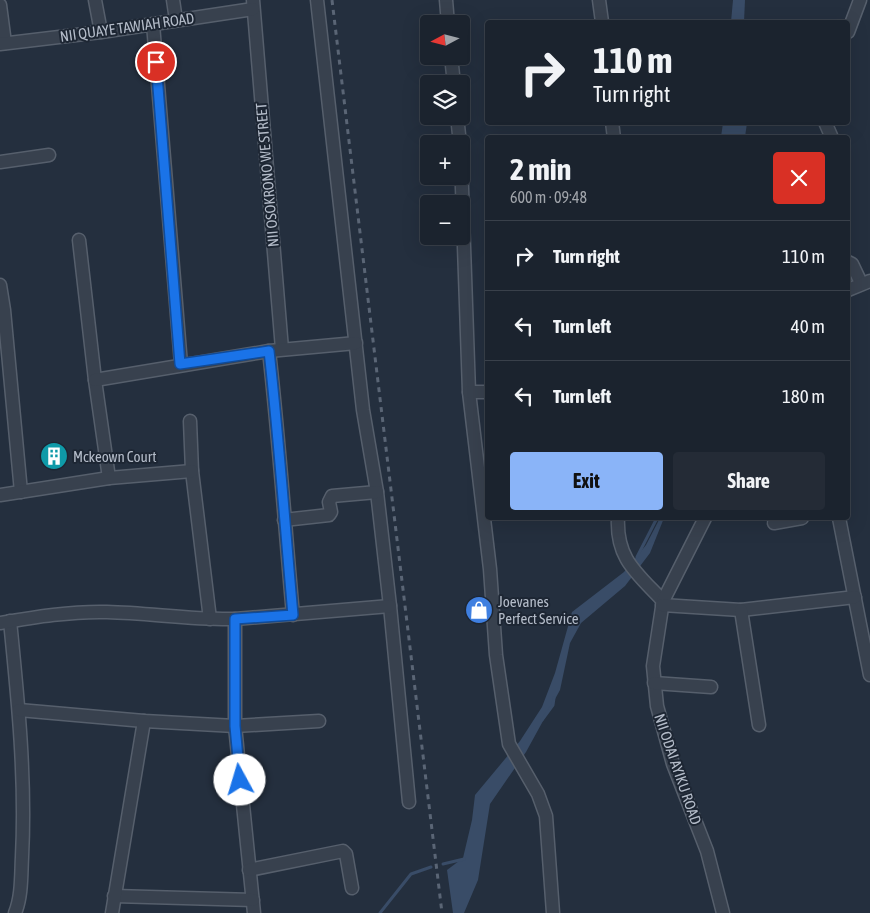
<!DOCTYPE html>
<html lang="en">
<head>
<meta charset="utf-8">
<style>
	:root { --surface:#1b232e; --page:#242b36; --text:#f1f3f6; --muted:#a0a4aa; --line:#39404a; --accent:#8ab4f8 }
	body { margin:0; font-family:"Asap Condensed",sans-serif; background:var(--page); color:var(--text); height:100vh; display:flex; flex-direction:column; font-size:19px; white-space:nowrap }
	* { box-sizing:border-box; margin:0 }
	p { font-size:16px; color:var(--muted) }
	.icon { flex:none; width:28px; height:28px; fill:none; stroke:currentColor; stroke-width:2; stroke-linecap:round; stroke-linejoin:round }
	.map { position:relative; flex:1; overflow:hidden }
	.drawer { position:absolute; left:485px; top:135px; width:365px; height:385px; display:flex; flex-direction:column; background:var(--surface); border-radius:5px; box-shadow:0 5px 20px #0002,0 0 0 1px var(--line) }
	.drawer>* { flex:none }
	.top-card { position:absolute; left:485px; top:20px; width:365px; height:105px; border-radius:5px; box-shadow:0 5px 20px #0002,0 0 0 1px var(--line); background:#1b232e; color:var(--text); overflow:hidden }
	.needle { width:32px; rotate:263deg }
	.buttons { position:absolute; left:420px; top:15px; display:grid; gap:10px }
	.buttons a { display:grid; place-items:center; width:50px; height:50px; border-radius:5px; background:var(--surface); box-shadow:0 5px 20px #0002,0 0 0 1px var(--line); font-size:25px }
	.pin { position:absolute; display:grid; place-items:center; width:42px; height:42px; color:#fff; margin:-21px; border:2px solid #fff; border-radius:50%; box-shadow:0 1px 5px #0007 }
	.me { position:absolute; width:55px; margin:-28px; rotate:354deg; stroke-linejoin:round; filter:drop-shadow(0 0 4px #0008) }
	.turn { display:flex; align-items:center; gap:18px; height:105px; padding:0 25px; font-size:22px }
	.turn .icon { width:65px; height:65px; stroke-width:2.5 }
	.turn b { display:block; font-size:35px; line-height:42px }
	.round { display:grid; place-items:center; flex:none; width:52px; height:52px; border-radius:5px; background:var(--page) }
	.headline { display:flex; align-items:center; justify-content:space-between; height:85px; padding:0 25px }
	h1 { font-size:30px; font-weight:700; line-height:38px }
	.cta { display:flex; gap:10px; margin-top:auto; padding:10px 25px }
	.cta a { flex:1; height:58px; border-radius:5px; background:var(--accent); color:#111; font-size:20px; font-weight:700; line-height:58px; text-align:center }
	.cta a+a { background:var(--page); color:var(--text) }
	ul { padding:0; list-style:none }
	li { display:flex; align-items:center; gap:15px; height:70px; padding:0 25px; border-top:1px solid var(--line) }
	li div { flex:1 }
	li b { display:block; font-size:19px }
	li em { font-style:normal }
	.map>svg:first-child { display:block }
	.water { fill:#394c67 }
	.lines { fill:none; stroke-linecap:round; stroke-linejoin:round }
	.stream { stroke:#394c67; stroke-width:3 }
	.minor-casing { stroke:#565f6c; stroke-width:15 }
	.minor { stroke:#38414e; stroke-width:12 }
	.rail { stroke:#5a6575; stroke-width:3; stroke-dasharray:5 5; stroke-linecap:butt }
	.route-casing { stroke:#114b97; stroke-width:12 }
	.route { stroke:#1a73e8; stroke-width:9 }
	.labels { text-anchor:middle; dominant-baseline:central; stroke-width:4; stroke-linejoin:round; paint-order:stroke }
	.street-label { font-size:15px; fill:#b4bcc9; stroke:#1d2633 }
	.poi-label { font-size:15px; fill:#b4bcc9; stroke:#1d2633; text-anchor:start }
</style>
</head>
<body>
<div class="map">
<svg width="870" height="913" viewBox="0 0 870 913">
	<rect width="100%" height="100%" fill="#242f3e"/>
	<g class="water">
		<path d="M733,0H745L744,22H731Z"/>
		<path d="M723,123H747L745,137H721Z"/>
		<path d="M660,518H664L650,553L625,586L581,623L570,643L560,690L526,752L490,804L478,880L464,913H453L447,870L463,858L472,820L475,795L520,741L542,707L555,673L572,612L624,572L646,545Z"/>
	</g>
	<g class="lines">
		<g class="stream">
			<path d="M637,557L657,518"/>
			<path d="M542,720L553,705L554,698"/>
			<path d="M443,864L464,859"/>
			<path d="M380,913L411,874L431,867"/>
		</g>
		<g class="minor-casing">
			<g id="minor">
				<path d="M95,0L101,32"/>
				<path d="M173,0L176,20"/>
				<path d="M253,0L282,349"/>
				<path d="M317,0L363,410L377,492L390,606L409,802"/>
				<path d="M446,0L448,24"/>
				<path d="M599,0L602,22"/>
				<path d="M0,5L5,43"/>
				<path d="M153,24L181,364"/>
				<path d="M848,32L860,0"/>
				<path d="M0,44L101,32L253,9"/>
				<path d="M451,56L454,84"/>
				<path d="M457,116L460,144"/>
				<path d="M612,122L614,138"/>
				<path d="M825,122L832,138"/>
				<path d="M461,159L469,392L490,569L496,655L509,744L538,794L546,816L553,913"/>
				<path d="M0,162L49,155"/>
				<path d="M79,240L95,380L109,478"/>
				<path d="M848,262L852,264L861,283"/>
				<path d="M0,285L4,310L21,492"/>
				<path d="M848,290L870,281"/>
				<path d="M269,351C279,439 285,527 293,615"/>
				<path d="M95,380L269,351L356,343"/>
				<path d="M469,392H488"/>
				<path d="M190,421L192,471L210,619"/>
				<path d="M0,495L109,478L192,471"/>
				<path d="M618,518C616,559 637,573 663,601L653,666L657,706L673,764L707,851L723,913"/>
				<path d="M839,518L870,675"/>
				<path d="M284,520L329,515L331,512L329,502L332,496L377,492"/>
				<path d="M774,523L802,518"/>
				<path d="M663,601L705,518"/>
				<path d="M662,605L741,610L855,597"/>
				<path d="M741,610L759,725"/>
				<path d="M235,619V726L254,913"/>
				<path d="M10,621C18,700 26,778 22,857C21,875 22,896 15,913"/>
				<path d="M0,623C35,617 72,611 107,612C150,613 192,620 235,619L390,606"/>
				<path d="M654,683L711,687"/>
				<path d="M19,710L144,721L235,726L319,721"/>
				<path d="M249,870L343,851L346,854L352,888"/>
				<path d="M114,896L253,900"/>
				<path d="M112,913L144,721"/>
			</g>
		</g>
		<use href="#minor" class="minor"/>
		<path class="rail" d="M332,0L442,913"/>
	</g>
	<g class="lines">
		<g class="route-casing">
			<path id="route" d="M156,62L180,364L269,351C279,439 285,527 293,615L235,619V726L240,780"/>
		</g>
		<use href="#route" class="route"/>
	</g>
	<defs>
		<g id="building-disc" transform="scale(1.4375)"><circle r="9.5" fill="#0f9aa8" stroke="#1d2633"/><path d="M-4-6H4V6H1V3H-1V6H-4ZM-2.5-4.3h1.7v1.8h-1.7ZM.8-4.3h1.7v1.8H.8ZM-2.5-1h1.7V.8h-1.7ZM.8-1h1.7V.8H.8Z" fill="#fff"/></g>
		<g id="shop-disc" transform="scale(1.4375)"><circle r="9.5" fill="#3f7fe0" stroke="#1d2633"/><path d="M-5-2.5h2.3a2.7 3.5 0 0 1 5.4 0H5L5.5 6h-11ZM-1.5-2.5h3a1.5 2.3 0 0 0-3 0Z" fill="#fff"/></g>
	</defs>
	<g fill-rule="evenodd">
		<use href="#building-disc" x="54" y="456"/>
		<use href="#shop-disc" x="479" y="610"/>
	</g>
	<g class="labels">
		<g class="street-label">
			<text transform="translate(127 27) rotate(-8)">NII QUAYE TAWIAH ROAD</text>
			<text transform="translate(267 175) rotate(-95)">NII OSOKRONO WE STREET</text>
			<text transform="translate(678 769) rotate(71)">NII ODAI AYIKU ROAD</text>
		</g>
		<g class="poi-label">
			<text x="73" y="456">Mckeown Court</text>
			<text x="498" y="601">Joevanes<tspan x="498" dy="17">Perfect Service</tspan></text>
		</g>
	</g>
</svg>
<div class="buttons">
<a><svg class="needle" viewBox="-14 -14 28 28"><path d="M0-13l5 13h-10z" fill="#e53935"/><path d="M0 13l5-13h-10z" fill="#a0a4aa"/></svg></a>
<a><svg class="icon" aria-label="layers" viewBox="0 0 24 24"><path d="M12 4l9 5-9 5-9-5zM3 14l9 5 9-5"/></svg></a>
<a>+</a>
<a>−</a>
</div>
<div class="pin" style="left:156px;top:62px;background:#d93025"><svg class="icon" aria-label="arrive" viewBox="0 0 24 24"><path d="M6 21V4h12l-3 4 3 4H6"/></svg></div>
<svg class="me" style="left:240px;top:780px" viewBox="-20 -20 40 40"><circle r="19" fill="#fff"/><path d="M0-13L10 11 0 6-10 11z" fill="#1a73e8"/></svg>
<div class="top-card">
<div class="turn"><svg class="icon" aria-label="right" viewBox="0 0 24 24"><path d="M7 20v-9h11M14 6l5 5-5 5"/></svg><div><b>110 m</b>Turn right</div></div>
</div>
<section class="drawer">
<div class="headline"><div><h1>2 min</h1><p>600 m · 09:48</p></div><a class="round" style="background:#d93025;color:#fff"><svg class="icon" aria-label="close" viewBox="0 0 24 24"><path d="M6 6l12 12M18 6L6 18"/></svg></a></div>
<ul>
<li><svg class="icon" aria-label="right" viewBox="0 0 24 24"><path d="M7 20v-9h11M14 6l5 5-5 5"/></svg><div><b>Turn right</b></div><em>110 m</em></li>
<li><svg class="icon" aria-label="left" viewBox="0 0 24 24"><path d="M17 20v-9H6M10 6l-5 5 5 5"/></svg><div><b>Turn left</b></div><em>40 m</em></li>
<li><svg class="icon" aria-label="left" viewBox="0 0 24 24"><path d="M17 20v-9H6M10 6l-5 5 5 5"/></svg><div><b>Turn left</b></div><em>180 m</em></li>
</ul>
<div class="cta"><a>Exit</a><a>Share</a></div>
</section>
</div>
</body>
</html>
